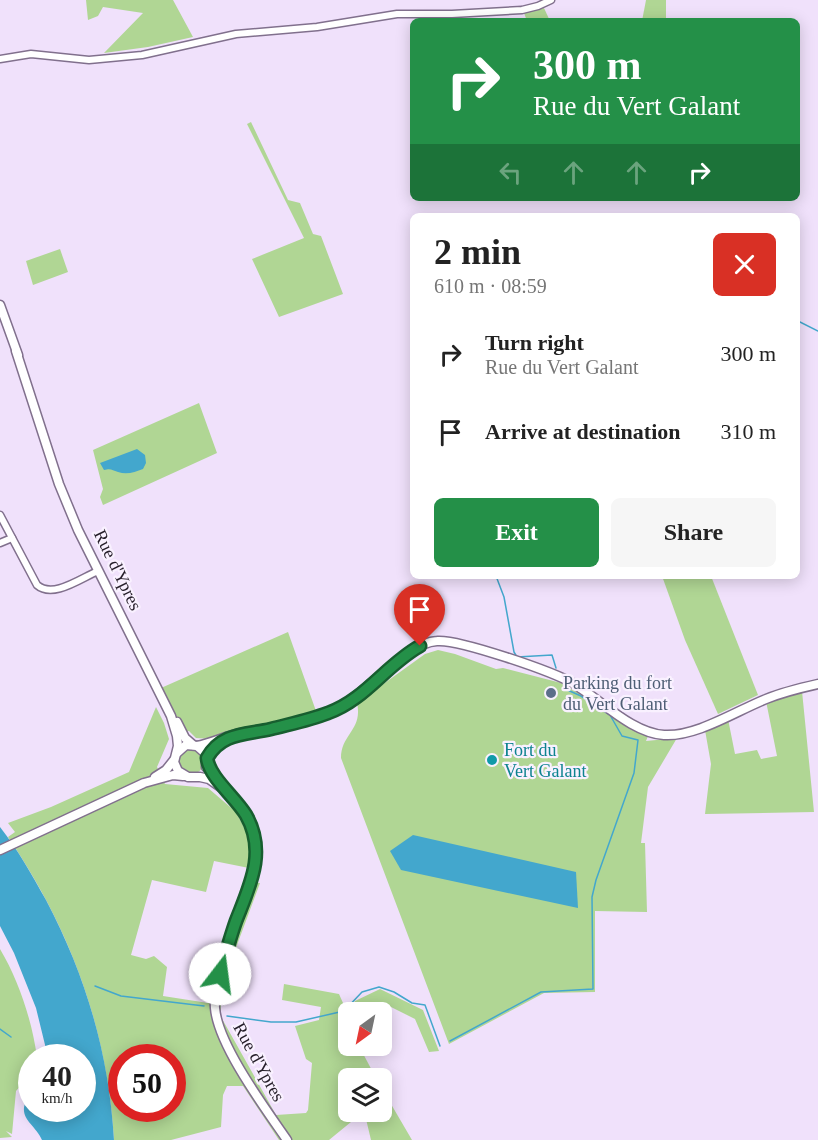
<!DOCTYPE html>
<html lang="en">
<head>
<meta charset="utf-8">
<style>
	:root { --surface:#fff; --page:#f6f6f6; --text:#222; --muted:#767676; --accent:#249048 }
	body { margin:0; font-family:Georgia,serif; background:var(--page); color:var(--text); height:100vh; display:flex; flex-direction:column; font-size:22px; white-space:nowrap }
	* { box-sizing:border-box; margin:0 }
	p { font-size:20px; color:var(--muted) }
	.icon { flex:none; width:33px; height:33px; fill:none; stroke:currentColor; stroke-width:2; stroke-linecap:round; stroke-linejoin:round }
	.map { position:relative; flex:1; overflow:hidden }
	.details { position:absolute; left:410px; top:213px; width:390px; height:366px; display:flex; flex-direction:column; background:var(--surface); border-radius:9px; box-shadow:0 3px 15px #0003 }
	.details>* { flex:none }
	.hud { position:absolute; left:410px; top:18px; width:390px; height:183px; border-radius:9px; box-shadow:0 3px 15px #0003; background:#249048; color:#fff; overflow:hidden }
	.needle { width:39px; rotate:213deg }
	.buttons { position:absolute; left:338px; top:1002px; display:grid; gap:12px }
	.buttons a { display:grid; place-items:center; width:54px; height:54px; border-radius:9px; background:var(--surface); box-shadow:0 3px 15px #0003; font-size:30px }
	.speed { position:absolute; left:18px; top:1044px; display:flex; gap:12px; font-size:30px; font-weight:700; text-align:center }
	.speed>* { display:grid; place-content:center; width:78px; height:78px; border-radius:50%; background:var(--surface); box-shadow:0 3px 15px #0003; line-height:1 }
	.speed small { font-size:15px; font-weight:400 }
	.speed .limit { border:9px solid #d22; background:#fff; color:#111 }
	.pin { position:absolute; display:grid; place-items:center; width:51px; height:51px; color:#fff; margin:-62px -26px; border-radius:50% 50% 50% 0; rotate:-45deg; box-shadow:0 0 6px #0007 }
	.pin .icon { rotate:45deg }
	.me { position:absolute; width:66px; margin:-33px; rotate:15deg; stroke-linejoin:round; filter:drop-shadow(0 0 4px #0008) }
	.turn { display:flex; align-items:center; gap:21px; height:126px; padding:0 24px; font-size:27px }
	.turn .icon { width:78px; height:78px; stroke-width:2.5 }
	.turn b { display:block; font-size:42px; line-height:51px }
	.lanes { display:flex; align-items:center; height:57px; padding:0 24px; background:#0003; justify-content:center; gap:30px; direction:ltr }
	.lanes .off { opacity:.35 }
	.round { display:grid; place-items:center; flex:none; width:63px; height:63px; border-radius:9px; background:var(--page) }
	.overview { display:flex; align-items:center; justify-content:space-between; height:102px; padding:0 24px }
	h1 { font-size:36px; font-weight:800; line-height:45px }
	.action { display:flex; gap:12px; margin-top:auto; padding:12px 24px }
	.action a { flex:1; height:69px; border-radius:9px; background:var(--accent); color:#fff; font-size:24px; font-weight:800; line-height:69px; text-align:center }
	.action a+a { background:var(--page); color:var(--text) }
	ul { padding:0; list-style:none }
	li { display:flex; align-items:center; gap:18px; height:78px; padding:0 24px }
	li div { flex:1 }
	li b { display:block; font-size:22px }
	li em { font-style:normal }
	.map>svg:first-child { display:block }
	.green { fill:#b0d694; fill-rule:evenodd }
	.water { fill:#43a7cd }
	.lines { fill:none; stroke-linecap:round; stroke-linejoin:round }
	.stream { stroke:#43a7cd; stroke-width:1.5 }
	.street-casing { stroke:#81708d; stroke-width:9 }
	.secondary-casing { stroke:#81708d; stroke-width:11 }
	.street { stroke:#fff; stroke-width:6 }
	.secondary { stroke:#fff; stroke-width:8 }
	.route-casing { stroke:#175e2f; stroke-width:15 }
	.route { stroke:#249048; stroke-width:10 }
	.service-dot { fill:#5c6f8a; stroke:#f9f1ff; stroke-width:2 }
	.culture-dot { fill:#0f9aa8; stroke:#f9f1ff; stroke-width:2 }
	.labels { text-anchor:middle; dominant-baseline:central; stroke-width:4.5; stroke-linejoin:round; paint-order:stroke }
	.street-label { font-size:18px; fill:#251e29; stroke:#f9f1ff }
	.service-label { font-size:18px; fill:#4e5e75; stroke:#f9f1ff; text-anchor:start }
	.culture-label { font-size:18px; fill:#0d838f; stroke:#f9f1ff; text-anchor:start }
</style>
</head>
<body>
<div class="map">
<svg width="818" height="1140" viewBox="0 0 818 1140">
	<rect width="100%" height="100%" fill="#f0e1fb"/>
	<g class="green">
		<path d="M86,0H173L193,37L148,47L104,53L143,13L103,7L98,16L88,20Z"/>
		<path d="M646,0H666V21H642Z"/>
		<path d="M544,8L550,21H527L524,13Z"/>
		<path d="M251,122L288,200L300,203L313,234L321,236L343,294L279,317L252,259L304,238L247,124Z"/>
		<path d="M60,249L68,272L33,285L26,261Z"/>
		<path d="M199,403L217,453L103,505L100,497L103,489L93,450Z"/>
		<path d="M662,576H711L758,695L718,714L685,640Z"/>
		<path d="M288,632L316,711L273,723L240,728L211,739L196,738L189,731L184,732L161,688Z"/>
		<path d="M438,650L455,654L496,669L503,668L569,685L648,736L646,741L677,738L648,787L641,843H645L647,912L595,911V992L544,993L449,1044L341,758C341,734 363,730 357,703L425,654Z"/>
		<path d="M802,691L814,812L705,814L711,764L705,730L728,719L735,754L757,750L761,759L777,756L766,701Z"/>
		<path d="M156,707L164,723L169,739L157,767L165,784L208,788L236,812L247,833L250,848L249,868L214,861L206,892L152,880L131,955L146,959L154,956L167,967L163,996L208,1003C213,961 229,921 247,882L260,883L227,972L221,993V1017L276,1115L306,1113L308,1110L312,1063L306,1059L295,1026L319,1020L321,1007L282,1000L284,984L339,994L347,1012L355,1001L380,989L423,1010L439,1051L429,1052L415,1019L387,1005L366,1012H348L346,1019L348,1046H359L376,1078H348V1112H381V1087L412,1140H371L366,1119L351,1122L329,1140H279L243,1086H227L223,1095L221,1127L171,1140H114C107,1028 71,930 8,837L15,832L8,823L51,807L129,772ZM122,1058H172V1108H122Z"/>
		<circle cx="191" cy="761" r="13"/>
		<path d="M0,949C19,981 32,1021 37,1057L32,1058L31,1074L16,1091L12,1134L6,1131L12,1137L0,1138Z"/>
	</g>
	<g class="water">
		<path d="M137,449L145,455L146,463L143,469C135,472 127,475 118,472C112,470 111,468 104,470L100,463Z"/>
		<path d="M0,827C18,850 32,875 46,900C86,976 109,1054 114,1140H42C34,1122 13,1117 31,1093L32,1108H82V1058L48,1057L36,1008L14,953L0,926Z"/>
		<path d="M413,835L576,872L578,908L401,870L390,851Z"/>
	</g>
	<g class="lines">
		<g class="stream">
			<path d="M796,320L818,331"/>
			<path d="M496,576L504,597L514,652L517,657L552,655L556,668"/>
			<path d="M95,986L121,996L204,1006"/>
			<path d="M227,1016L271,1022H296L344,1011L362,992L379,987L394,992L412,1003L425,1005L440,1046"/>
			<path d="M0,1029L11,1037"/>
			<path d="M450,1041L541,992L593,989L592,897L596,880L634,773L638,740L622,736L610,715L581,696L563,688"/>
		</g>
		<g class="street-casing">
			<g id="street">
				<path d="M0,59L31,54L89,60L142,55L236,34L317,27L397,14H452L522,10L538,6L551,0"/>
				<path d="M0,515L37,585C53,599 81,578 98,571"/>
				<path d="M0,543L12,538"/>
			</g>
		</g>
		<g class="secondary-casing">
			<g id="secondary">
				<path d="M0,305L18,355"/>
				<path d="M16,351L59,484L78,530L171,716L177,736L178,746L174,762L178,771L188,777H200L209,779L229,793"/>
				<path d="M177,722L185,738L193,745"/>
				<path d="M197,746C212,743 226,736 241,733C269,728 312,722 337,709C366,694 407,642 437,641C459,639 554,672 574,684C601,700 632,733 664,735C696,737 736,711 766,699C783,692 800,688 818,684"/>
				<path d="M177,753L186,745L197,746L206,754V767"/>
				<path d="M208,763C220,791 249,808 255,840C260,869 247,893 237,919C227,944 213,981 215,1008C218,1045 265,1108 287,1140"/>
				<path d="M155,777L166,770L174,760"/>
				<path d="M0,850L144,783L173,775L183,776"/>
			</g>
		</g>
		<use href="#street" class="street"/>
		<use href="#secondary" class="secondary"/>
	</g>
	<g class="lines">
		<g class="route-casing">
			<path id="route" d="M220,974C225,956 230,938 236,921C250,885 267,852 246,815C236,798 209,777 207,758C222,732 246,735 271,729C290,724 310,720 328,713C365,700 387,664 420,646"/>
		</g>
		<use href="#route" class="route"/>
	</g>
	<circle class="service-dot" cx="551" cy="693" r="6"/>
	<circle class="culture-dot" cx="492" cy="760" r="6"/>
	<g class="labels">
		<g class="street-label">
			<text transform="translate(118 570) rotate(64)">Rue d'Ypres</text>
			<text transform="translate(259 1062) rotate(61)">Rue d'Ypres</text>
		</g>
		<g class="service-label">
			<text x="563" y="683">Parking du fort<tspan x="563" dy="21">du Vert Galant</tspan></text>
		</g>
		<g class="culture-label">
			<text x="504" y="750">Fort du<tspan x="504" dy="21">Vert Galant</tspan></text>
		</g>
	</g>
</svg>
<div class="buttons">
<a><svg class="needle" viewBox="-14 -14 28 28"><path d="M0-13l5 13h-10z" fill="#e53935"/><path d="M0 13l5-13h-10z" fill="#767676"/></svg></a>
<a><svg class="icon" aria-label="layers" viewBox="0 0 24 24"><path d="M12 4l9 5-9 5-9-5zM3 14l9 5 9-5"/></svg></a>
</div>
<div class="speed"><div>40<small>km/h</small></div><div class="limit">50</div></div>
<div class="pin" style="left:420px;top:646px;background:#d93025"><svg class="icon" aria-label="arrive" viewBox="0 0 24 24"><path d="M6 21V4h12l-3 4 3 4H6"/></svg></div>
<svg class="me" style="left:220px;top:974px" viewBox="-20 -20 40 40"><circle r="19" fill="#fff"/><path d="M0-13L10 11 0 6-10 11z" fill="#249048"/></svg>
<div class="hud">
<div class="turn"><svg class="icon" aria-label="right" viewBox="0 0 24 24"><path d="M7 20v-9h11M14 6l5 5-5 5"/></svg><div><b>300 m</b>Rue du Vert Galant</div></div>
<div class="lanes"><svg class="icon off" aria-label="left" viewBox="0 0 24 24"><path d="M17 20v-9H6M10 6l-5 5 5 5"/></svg><svg class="icon off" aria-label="ahead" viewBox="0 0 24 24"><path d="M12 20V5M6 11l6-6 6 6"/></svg><svg class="icon off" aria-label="ahead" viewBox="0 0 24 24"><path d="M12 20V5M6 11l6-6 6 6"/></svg><svg class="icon" aria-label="right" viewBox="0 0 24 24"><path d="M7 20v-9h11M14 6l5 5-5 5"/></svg></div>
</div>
<section class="details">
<div class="overview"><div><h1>2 min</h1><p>610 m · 08:59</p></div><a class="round" style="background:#d93025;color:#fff"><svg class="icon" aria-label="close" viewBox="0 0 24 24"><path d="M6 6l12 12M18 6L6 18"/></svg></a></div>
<ul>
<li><svg class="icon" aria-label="right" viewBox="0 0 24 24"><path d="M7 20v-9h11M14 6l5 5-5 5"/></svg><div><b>Turn right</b><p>Rue du Vert Galant</p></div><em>300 m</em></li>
<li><svg class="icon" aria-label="arrive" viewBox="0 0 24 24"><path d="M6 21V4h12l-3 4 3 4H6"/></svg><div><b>Arrive at destination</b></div><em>310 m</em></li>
</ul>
<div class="action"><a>Exit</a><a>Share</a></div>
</section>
</div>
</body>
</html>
